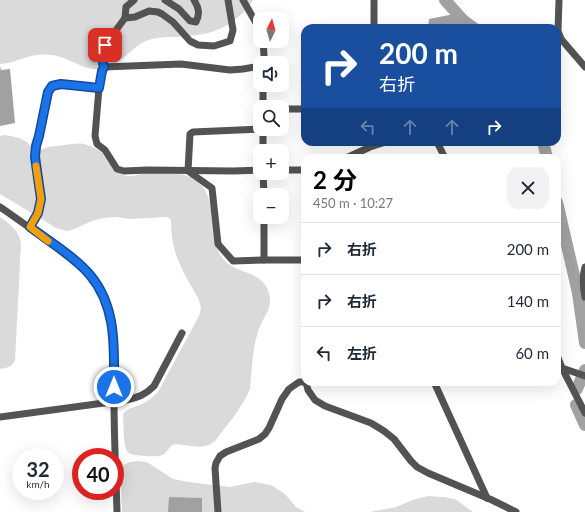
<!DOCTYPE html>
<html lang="ja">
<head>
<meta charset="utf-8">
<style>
	:root { --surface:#fff; --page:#f2f2f3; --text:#1f2937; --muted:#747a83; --line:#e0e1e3; --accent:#000 }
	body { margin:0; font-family:Lato,"Noto Sans JP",sans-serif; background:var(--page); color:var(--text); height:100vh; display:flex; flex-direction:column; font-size:15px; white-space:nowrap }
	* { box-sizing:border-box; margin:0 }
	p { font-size:13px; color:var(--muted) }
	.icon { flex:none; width:22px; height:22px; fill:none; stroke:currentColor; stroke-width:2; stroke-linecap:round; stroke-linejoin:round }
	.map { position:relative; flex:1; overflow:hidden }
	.sheet { position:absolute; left:301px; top:154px; width:260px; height:232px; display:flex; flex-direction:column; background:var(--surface); border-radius:12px; box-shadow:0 4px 16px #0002 }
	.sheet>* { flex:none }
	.guide { position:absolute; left:301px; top:24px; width:260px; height:122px; border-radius:12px; box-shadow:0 4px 16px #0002; background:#1a4fa0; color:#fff; overflow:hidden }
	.needle { width:26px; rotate:5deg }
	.fabs { position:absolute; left:253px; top:12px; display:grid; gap:8px }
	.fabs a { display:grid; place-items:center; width:36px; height:36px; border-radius:8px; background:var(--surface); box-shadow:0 4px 16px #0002; font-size:20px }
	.speed { position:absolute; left:12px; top:448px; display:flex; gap:8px; font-size:20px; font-weight:700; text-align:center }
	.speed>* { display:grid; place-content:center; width:52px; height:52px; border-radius:50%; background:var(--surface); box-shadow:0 4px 16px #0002; line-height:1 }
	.speed small { font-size:10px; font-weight:400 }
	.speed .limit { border:6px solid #d22; background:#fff; color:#111 }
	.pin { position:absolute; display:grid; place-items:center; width:34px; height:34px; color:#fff; margin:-17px; border-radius:8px; box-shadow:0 2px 6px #0006 }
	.me { position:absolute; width:44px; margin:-22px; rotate:0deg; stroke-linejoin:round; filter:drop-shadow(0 0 3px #0008) }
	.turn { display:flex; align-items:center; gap:14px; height:84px; padding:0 12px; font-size:18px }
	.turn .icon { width:52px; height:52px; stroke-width:2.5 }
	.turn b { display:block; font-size:28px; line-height:34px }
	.lanes { display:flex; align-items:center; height:38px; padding:0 12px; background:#0003; justify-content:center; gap:20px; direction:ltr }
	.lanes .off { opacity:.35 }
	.round { display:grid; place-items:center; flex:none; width:42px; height:42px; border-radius:12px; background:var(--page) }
	.summary { display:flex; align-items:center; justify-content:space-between; height:68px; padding:0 12px }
	h1 { font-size:24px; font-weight:700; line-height:30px; color:var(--accent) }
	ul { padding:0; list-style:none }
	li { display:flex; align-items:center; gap:12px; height:52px; padding:0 12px; border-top:1px solid var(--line) }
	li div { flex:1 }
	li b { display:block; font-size:15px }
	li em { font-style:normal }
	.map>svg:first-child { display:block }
	.green { fill:#dadada }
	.water { fill:#a1a1a1 }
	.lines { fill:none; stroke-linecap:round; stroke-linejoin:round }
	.river { stroke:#a1a1a1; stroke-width:12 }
	.minor { stroke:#535353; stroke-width:7 }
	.route-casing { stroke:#114b97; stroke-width:10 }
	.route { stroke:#1a73e8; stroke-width:7 }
	.slow { stroke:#f59e0b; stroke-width:7 }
</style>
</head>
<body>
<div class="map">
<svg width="585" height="512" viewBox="0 0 585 512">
	<rect width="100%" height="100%" fill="#fff"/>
	<g class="green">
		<path d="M0,0H253C249,8 243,13 237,18C217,35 198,35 174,37C165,37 155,37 146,41C132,47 119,66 103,69C83,72 69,56 51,55C42,54 35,55 27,57C18,60 9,64 0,64Z"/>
		<path d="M5,135C11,136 19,137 25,141C29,143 32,149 37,150C41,150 45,148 48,147C54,146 59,146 64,145C74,144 80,142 90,146C94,148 98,149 101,152C110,159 114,174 127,176C134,177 138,174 145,173C151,172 178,173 184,175C190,177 198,181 202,186C218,204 206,239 224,260C240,276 267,270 270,299C271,310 263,317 260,327C258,329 258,332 257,335C252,353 252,371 250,389C243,407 226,426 215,441C202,452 189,444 174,444C169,447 167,452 163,455C157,457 150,456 144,456C140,455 133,456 129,453C122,448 124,422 123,414C128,407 137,407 144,403C150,400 153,396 158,392L199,316L201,309L200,304L198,298C192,287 184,275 179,262C173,249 171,234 171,220L169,218L166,217L130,219L117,217L103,218L92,221L72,230L66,231L56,228L45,221L0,194V136Z"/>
		<path d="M0,217C10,224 19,231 21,243L15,361C11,367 7,368 0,369Z"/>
		<path d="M137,461L147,462L173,479L189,482L230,487L254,482L271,485L285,494L296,507L305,512H122L121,487L123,465L130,462Z"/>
		<path d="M428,496L443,497L455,499L473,512H370L396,507L413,500Z"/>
	</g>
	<g class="water">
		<path d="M456,8L484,28H428L429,19L454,14Z"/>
		<path d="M0,66L1,70L10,69L15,123L0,126Z"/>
		<path d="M169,497L202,498V512H168Z"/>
	</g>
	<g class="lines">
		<g class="river">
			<path d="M445,0L470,28"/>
			<path d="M543,142L547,158"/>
			<path d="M557,202L578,293L585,343"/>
			<path d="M577,389L585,370"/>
			<path d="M576,405L585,425"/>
		</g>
		<g class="minor">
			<path d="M165,0L179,9L190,21H191L196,22C200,14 199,8 194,0"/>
			<path d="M243,0L260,30"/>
			<path d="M374,0V28"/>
			<path d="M559,0L558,31L561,39L585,67"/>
			<path d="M125,18L135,17L149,11L158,12L162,14L173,22L190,41L198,45L214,46L230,41L233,30L228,0"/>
			<path d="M263,63L264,55L263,41"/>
			<path d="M260,66L243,69L230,70L181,64L104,67L102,71L99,88L95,136L97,144L105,150L117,169L124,171L148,170L233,171L260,170"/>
			<path d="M104,67L103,63L105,45L125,18L126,7L134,0"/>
			<path d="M263,107V85"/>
			<path d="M282,109H305"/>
			<path d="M263,129L193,132L190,134L188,171L212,188L218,244L233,261L264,260"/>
			<path d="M263,129V151"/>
			<path d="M437,142L445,158"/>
			<path d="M346,158L370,147L386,142"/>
			<path d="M282,170H305"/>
			<path d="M263,173L264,195"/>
			<path d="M0,207C19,220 38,234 57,247C68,256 80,264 90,275C99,285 107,301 110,315C116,342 114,372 114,400C114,437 116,475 117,512"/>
			<path d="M264,217V260H301L305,261"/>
			<path d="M30,227L38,213L41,199L35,157L36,146L39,136L48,92L52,86L61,84L99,88"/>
			<path d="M585,267C582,277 583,287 585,297"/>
			<path d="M557,355L562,368L585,376"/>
			<path d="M305,358V361"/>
			<path d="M562,368L585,413"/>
			<path d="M306,382L308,390L315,400L325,406L371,423L384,431L394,439L411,461L417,467L428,473L492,500L516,512"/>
			<path d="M434,382L487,498"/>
			<path d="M0,417L126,400C139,397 145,395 154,386L182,333"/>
			<path d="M218,512L215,468L216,463L220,456L226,452L259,439L265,434L269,428L282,399L289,389L299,382H305"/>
		</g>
	</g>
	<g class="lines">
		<g class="route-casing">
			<path id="route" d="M105,45L103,63L104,67L102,71L99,88L61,84L52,86L48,92L39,136L36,146L35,157L41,199L38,213L30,227C49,241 76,258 90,275C117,307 114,348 114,387"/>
		</g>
		<use href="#route" class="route"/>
		<path class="slow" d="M36,166L41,199L38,213L30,227L48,241"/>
	</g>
</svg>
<div class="fabs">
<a><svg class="needle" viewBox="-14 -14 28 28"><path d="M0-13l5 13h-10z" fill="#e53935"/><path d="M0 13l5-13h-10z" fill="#747a83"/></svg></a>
<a><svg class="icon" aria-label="sound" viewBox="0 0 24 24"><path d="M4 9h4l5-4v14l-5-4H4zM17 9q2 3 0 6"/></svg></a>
<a><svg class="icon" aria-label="search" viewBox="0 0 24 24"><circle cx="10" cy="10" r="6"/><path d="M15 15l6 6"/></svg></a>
<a>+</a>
<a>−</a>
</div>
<div class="speed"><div>32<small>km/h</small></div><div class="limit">40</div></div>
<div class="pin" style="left:105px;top:45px;background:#d93025"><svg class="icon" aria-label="arrive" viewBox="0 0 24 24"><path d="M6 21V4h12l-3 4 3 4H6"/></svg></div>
<svg class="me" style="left:114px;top:387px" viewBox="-20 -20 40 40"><circle r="17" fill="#1a73e8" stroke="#fff" stroke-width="3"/><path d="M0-11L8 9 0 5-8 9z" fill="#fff"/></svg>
<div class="guide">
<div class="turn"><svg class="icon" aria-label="right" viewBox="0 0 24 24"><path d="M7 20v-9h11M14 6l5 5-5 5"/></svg><div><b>200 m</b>右折</div></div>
<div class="lanes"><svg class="icon off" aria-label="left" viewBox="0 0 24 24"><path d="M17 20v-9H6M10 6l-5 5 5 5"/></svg><svg class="icon off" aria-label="ahead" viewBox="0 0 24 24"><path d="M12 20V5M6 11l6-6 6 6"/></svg><svg class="icon off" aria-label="ahead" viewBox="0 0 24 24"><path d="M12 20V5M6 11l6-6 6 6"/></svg><svg class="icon" aria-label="right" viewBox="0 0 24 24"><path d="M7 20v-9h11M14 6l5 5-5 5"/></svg></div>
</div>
<section class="sheet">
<div class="summary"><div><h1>2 分</h1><p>450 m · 10:27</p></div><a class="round"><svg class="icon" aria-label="close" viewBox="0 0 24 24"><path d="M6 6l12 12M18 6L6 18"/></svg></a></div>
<ul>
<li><svg class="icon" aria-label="right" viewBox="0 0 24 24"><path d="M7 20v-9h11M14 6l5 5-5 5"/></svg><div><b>右折</b></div><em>200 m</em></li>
<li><svg class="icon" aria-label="right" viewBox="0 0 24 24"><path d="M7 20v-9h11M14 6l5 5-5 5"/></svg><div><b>右折</b></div><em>140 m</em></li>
<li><svg class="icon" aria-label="left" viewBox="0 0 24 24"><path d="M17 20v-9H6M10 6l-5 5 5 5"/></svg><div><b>左折</b></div><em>60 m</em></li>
</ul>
</section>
</div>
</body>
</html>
